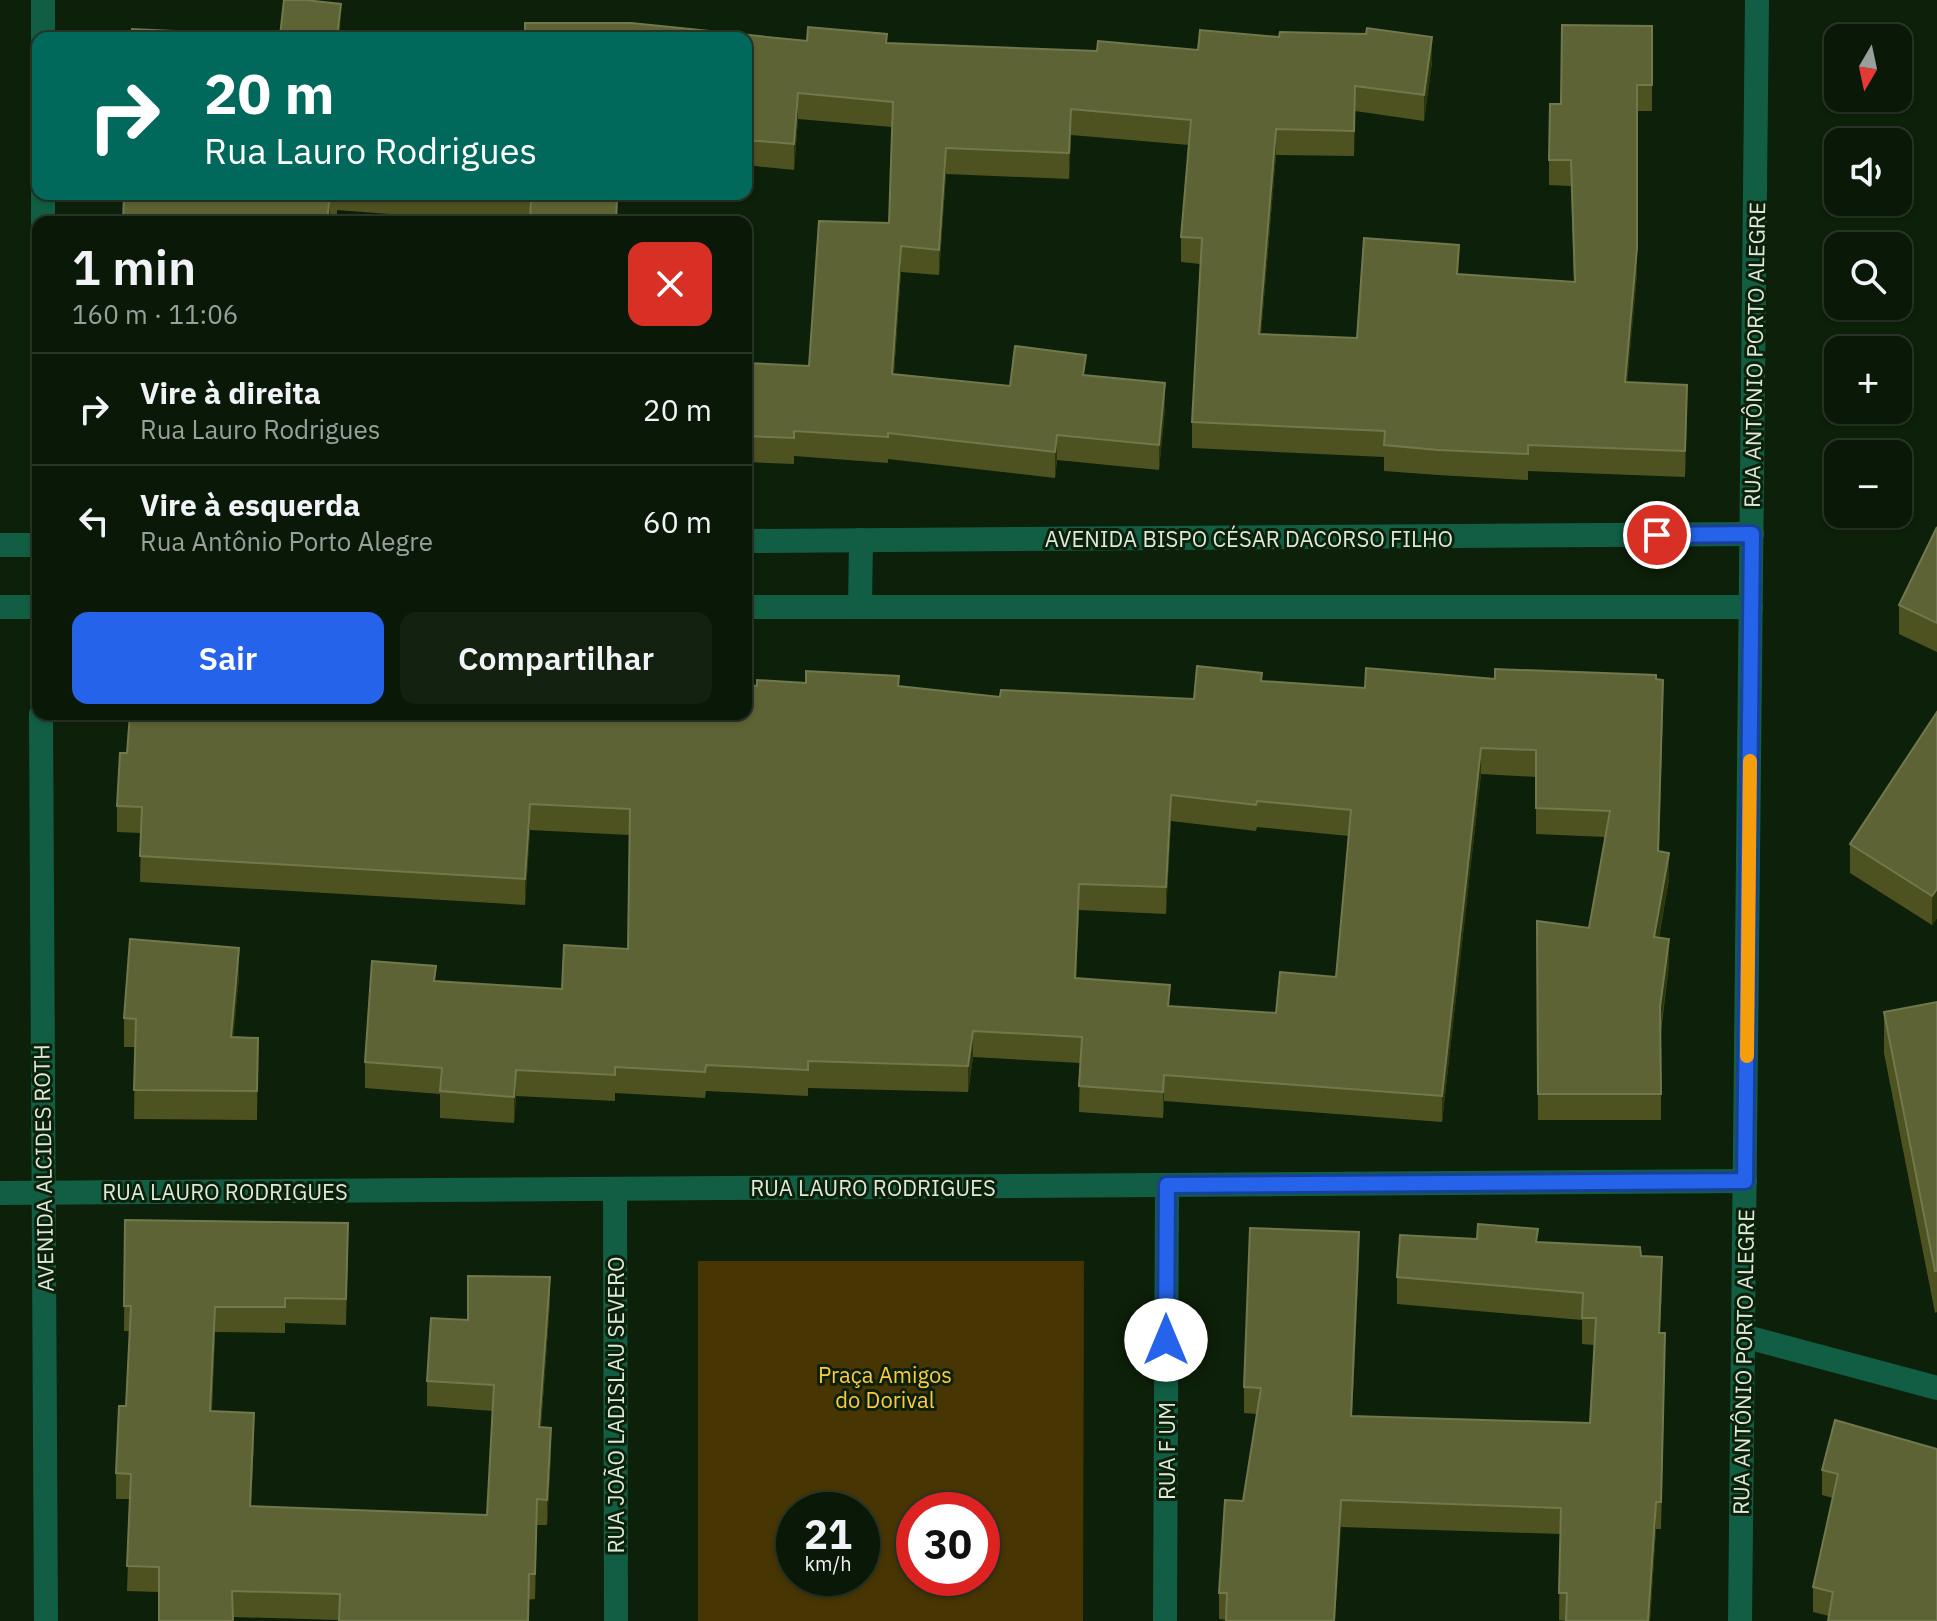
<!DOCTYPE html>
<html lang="pt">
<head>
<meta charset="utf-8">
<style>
	:root { --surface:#0a1807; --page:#132111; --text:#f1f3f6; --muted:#99a09b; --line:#2a3728; --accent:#2563eb }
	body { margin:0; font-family:"IBM Plex Sans",sans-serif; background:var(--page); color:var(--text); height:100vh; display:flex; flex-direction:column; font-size:30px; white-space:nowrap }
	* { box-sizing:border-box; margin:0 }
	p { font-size:26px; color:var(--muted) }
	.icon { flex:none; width:44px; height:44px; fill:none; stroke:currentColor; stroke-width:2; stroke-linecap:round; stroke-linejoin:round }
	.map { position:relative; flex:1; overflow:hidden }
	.drawer { position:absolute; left:32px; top:216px; width:720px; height:504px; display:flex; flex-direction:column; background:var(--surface); border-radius:16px; box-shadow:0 2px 6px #0004,0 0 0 2px var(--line) }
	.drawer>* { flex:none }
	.hud { position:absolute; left:32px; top:32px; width:720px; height:168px; border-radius:16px; box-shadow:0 2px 6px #0004,0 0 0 2px var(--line); background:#00695c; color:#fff; overflow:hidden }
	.needle { width:52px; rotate:189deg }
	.fabs { position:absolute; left:1824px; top:24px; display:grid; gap:16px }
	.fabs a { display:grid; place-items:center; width:88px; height:88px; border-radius:16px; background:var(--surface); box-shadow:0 2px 6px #0004,0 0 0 2px var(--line); font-size:40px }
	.speed { position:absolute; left:776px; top:1492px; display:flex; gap:16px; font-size:40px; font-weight:700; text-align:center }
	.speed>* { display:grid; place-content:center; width:104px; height:104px; border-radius:50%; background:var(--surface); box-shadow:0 2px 6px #0004,0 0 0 2px var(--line); line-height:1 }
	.speed small { font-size:20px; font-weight:400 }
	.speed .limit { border:12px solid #d22; background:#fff; color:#111 }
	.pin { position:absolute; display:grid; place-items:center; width:68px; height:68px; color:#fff; margin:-34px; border:4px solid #fff; border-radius:50%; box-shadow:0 2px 8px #0007 }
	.me { position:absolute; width:88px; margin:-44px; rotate:0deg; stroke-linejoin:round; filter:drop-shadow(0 0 6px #0008) }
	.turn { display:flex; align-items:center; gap:28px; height:168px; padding:0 40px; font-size:36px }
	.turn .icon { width:104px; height:104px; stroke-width:2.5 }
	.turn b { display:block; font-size:56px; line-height:68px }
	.round { display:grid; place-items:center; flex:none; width:84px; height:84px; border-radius:16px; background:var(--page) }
	.headline { display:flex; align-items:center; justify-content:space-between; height:136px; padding:0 40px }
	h1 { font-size:48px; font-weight:600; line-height:60px }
	.cta { display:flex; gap:16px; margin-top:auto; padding:16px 40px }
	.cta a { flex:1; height:92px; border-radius:16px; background:var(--accent); color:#fff; font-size:32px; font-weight:600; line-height:92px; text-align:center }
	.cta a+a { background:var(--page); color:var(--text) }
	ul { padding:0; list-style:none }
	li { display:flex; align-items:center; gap:24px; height:112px; padding:0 40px; border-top:2px solid var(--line) }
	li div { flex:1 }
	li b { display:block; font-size:30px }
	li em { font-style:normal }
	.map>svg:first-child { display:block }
	.green { fill:#473503; fill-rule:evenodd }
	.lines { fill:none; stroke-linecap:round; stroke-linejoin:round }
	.minor { stroke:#115e45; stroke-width:24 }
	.wall { fill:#4e5220; fill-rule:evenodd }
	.shaded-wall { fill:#2d370e }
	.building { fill:#5d6334; stroke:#71784e; stroke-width:2; fill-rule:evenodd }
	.route-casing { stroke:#184099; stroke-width:20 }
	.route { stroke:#2563eb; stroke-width:14 }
	.slow { stroke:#f59e0b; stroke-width:14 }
	.labels { text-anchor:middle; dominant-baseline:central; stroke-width:6; stroke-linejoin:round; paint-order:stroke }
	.street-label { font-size:22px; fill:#dde9da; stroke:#0d2009 }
	.park-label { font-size:22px; fill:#fcca45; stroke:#0d2009 }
</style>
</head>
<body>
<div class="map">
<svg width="1937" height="1621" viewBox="0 0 1937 1621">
	<rect width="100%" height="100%" fill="#0d2009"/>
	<path class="green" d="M1084,1261L1083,1621H698V1261ZM862,1510V1578H794V1510ZM982,1510V1578H914V1510Z"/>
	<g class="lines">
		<g class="minor">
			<path d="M43,38V0"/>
			<path d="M43,222V194"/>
			<path d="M746,541L1752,534"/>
			<path d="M0,545H38"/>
			<path d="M0,607H38"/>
			<path d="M746,607H1751"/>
			<path d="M860,607L861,540"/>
			<path d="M41,714L46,1621"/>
			<path d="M615,1189L616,1621"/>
			<path d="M0,1193L1745,1181"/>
			<path d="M1743,1336L1937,1388"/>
			<path d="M1165,1621L1167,1185"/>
			<path d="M1740,1621L1757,0"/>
		</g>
	</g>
	<g class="wall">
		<path d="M1652,26V111H1637V274L1627,382L1687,410L1685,477L1528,471V480L1438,475L1384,471V457L1192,448V422L1200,264L1181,262V237L1189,145L1071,135L1069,179L946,174L939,275L901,272L894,374L1010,386L1086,376L1165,409L1159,470L1057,460L1055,478L888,459V463L794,456V464L746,462V363L809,366L889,223L892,127L798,119L794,170L746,165V38L1097,51L1198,50L1432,62L1424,121L1355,111L1354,156L1276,155L1261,334L1357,338L1459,274L1574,282L1571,186L1549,185V160L1561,104Z"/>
		<path d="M282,194H618L617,222H493L337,210V219H330V222H123L282,197Z"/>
		<path d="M1937,527V652L1899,634V605Z"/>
		<path d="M1495,679H1656L1663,706L1659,851L1669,879L1659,938L1669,965L1661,1032V1120H1538L1537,921L1589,928L1605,837L1536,834V777L1481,774L1442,1122L1164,1101L1163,1118L1079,1112L1080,1063L973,1057L968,1092L808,1088V1096L706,1091L705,1098L615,1093V1101L516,1096L514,1123L440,1118V1094L365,1088V1062L436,982L562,989L628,949L629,835L530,830L525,905L140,882L141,833L117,832V806L127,753L746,714L757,686L806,683L899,686L1000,697L1194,699L1262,681L1365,688ZM1171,821L1256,831L1257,827L1349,836L1336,977L1276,1013L1170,1006L1076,978L1079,910L1166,914Z"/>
		<path d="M1937,712V918L1932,925L1850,873V844Z"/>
		<path d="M239,977L233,1037L258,1038L257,1120L134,1119L135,1047H124V1018Z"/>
		<path d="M1937,1002V1312L1935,1313L1884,1053V1012Z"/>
		<path d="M125,1220L348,1249L346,1325L285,1323V1333L215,1332L212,1411L254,1438L251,1506L487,1515L493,1411L427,1406V1381L468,1320L550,1302L541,1427L551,1453L547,1525H537L535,1599L339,1620L233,1617L159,1592L127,1591L130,1499H116V1473L126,1406L130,1331H124Z"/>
		<path d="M1538,1242L1641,1256L1662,1284L1660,1333L1665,1359L1661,1529H1656L1650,1621H1566L1559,1620L1560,1534L1341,1527L1226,1620L1219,1619V1593L1243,1501L1257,1414L1244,1413V1387L1359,1259L1352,1416L1590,1423L1594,1345L1582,1344V1320L1397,1304V1277Z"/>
		<path d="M1937,1449L1829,1616L1813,1612V1587L1833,1498L1822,1495V1470Z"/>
	</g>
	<g class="shaded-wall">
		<path d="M341,4L340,38H337Z"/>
		<path d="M1432,37V62L1424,121V95Z"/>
		<path d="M1637,85V274L1625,408V382Z"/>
		<path d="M798,93V119L794,170V144Z"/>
		<path d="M1071,109V135L1069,179V153Z"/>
		<path d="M1276,129V155L1259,359V334Z"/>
		<path d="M946,148V174L939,275V250Z"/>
		<path d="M330,194V222H327Z"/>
		<path d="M901,246V272L892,400V374Z"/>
		<path d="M1165,383V409L1159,470V445Z"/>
		<path d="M1687,385V410L1685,477V451Z"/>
		<path d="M1057,435V460L1055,478V452Z"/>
		<path d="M1663,680V706L1658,877V851Z"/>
		<path d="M1481,748V774L1442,1122V1096Z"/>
		<path d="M1171,795V821L1166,914V887Z"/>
		<path d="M530,804V830L525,905V879Z"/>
		<path d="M1669,853V879L1654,963V937Z"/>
		<path d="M1079,884V910L1075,1004V978Z"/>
		<path d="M1937,889V918L1932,925V896Z"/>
		<path d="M1669,939V965L1660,1033V1007Z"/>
		<path d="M239,948V977L231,1066V1037Z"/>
		<path d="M973,1031V1057L968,1092V1066Z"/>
		<path d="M516,1070V1096L514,1123V1097Z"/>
		<path d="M1164,1075V1101L1163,1118V1092Z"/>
		<path d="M1359,1232V1259L1351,1442V1416Z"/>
		<path d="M1662,1257V1284L1659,1359V1333Z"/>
		<path d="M550,1277V1302L539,1452V1427Z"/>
		<path d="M215,1307V1332L210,1436V1411Z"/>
		<path d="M254,1413V1438L250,1531V1506Z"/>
		<path d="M551,1428V1453L547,1525V1500Z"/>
		<path d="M537,1499V1525L535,1599V1574Z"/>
		<path d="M1341,1500V1527L1335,1621H1334Z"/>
		<path d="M1656,1502V1529L1650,1621H1648Z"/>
	</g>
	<g class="building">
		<path d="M284,0H305L341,4L337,38H131L132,29L280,36Z"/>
		<path d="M525,23H631L807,41L808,27L887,34L886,43L1097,51L1098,41L1198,50L1200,30L1279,37L1280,32L1366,34L1367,28L1432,37L1424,95L1355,86L1354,131L1276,129L1259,334L1357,338L1364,238L1459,245L1457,274L1575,282L1571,160H1549L1550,104H1561L1562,25L1652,26V85H1637V248L1625,382L1687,385L1685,451L1528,445V454L1438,450L1384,445L1385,431L1192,422L1202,238L1181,237L1191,120L1071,109L1069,153L946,148L939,250L901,246L892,374L1010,386L1015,346L1086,355L1083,375L1165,383L1159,445L1057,435L1055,452L888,433V437L794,431V438L746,436V363L809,366L819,221L889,223L893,102L798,93L794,144L746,140V38H525Z"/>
		<path d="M124,194H230L282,197V194H330L327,222H123Z"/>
		<path d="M461,194H617L616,222H530L531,199Z"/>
		<path d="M1937,527V623L1899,605Z"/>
		<path d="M1197,666L1262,673L1261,681L1365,688L1366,668L1495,679V669L1656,675V679L1663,680L1658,851L1669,853L1654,937L1669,939L1660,1007L1661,1094H1538L1537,921L1589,928L1610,811L1536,808V750L1481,748L1442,1096L1164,1075L1163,1092L1079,1086L1082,1037L973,1031L968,1066L808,1061V1070L706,1065L705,1072L615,1067V1075L516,1070L514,1097L440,1091L442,1068L365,1062L372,961L436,966L434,981L562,989L564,945L628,949L630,809L530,804L525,879L140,856L142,807L117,806L120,753H127L130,714H746V685L757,686V680L806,683V671L899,676L898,686L1000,697L1001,690L1194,699ZM1171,795L1256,805L1257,801L1351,810L1336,977L1280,972L1276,1013L1168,1006L1170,985L1075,978L1079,884L1166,887Z"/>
		<path d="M1937,712V889L1932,896L1850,844Z"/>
		<path d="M130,939L239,948L231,1037L258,1038L257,1091L134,1090L136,1019L124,1018Z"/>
		<path d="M1937,1002V1271H1935L1884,1012Z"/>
		<path d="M125,1220L348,1223L346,1299L285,1298V1307H215L210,1411L254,1413L250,1506L487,1515L494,1385L427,1381L431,1318L468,1320V1276L550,1277L539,1427L551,1428L547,1500L537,1499L535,1574H529L528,1621H339L340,1594L232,1591L233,1621H159V1567L127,1566L131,1474L116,1473L119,1406H126L131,1306H124Z"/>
		<path d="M1478,1224L1538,1229L1536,1242L1640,1247L1641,1256L1662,1257L1659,1333H1665L1661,1502H1656L1648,1621H1566L1567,1593H1559L1561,1508L1341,1500L1334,1621H1226L1227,1593H1219L1225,1500L1243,1501L1261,1388L1244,1387L1250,1228L1359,1232L1351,1416L1590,1423L1596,1318H1582L1583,1293L1397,1277L1400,1235L1477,1239Z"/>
		<path d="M1835,1420L1937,1449V1621H1828L1833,1592L1813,1587L1838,1474L1822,1470Z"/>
	</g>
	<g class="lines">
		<g class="route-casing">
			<path id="route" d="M1166,1340L1167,1185L1745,1181L1752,534L1657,535"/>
		</g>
		<use href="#route" class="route"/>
		<path class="slow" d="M1747,1056L1750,761"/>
	</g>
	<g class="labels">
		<g class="street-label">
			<text transform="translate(1754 355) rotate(-89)">RUA ANTÔNIO PORTO ALEGRE</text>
			<text x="1249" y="538">AVENIDA BISPO CÉSAR DACORSO FILHO</text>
			<text transform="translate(43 1168) rotate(-91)">AVENIDA ALCIDES ROTH</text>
			<text x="873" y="1187">RUA LAURO RODRIGUES</text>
			<text x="225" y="1191">RUA LAURO RODRIGUES</text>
			<text transform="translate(1743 1362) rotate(-89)">RUA ANTÔNIO PORTO ALEGRE</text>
			<text transform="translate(615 1405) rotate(-90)">RUA JOÃO LADISLAU SEVERO</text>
			<text transform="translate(1166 1451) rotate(-90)">RUA F UM</text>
		</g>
		<g class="park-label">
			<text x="885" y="1374">Praça Amigos<tspan x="885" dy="25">do Dorival</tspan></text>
		</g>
	</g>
</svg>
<div class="fabs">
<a><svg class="needle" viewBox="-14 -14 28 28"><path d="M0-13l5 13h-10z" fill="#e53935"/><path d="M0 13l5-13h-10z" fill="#99a09b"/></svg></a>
<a><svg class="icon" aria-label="sound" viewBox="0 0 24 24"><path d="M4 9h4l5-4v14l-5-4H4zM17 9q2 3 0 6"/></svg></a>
<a><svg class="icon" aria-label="search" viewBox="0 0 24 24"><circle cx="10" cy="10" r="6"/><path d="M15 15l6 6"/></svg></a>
<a>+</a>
<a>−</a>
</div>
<div class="speed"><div>21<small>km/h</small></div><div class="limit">30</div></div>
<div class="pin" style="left:1657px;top:535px;background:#d93025"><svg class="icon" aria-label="arrive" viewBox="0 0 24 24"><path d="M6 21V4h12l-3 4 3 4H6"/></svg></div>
<svg class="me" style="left:1166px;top:1340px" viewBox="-20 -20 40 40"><circle r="19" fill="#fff"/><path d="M0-13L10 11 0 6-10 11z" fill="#2563eb"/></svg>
<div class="hud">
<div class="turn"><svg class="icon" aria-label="right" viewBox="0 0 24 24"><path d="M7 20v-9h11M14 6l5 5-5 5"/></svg><div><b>20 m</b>Rua Lauro Rodrigues</div></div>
</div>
<section class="drawer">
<div class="headline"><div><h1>1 min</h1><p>160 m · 11:06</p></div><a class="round" style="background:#d93025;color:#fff"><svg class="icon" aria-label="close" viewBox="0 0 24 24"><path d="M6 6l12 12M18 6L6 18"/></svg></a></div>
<ul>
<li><svg class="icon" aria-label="right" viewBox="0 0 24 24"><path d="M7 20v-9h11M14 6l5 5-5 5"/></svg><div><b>Vire à direita</b><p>Rua Lauro Rodrigues</p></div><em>20 m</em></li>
<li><svg class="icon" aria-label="left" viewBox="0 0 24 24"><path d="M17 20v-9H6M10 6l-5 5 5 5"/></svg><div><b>Vire à esquerda</b><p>Rua Antônio Porto Alegre</p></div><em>60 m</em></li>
</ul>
<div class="cta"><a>Sair</a><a>Compartilhar</a></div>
</section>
</div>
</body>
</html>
